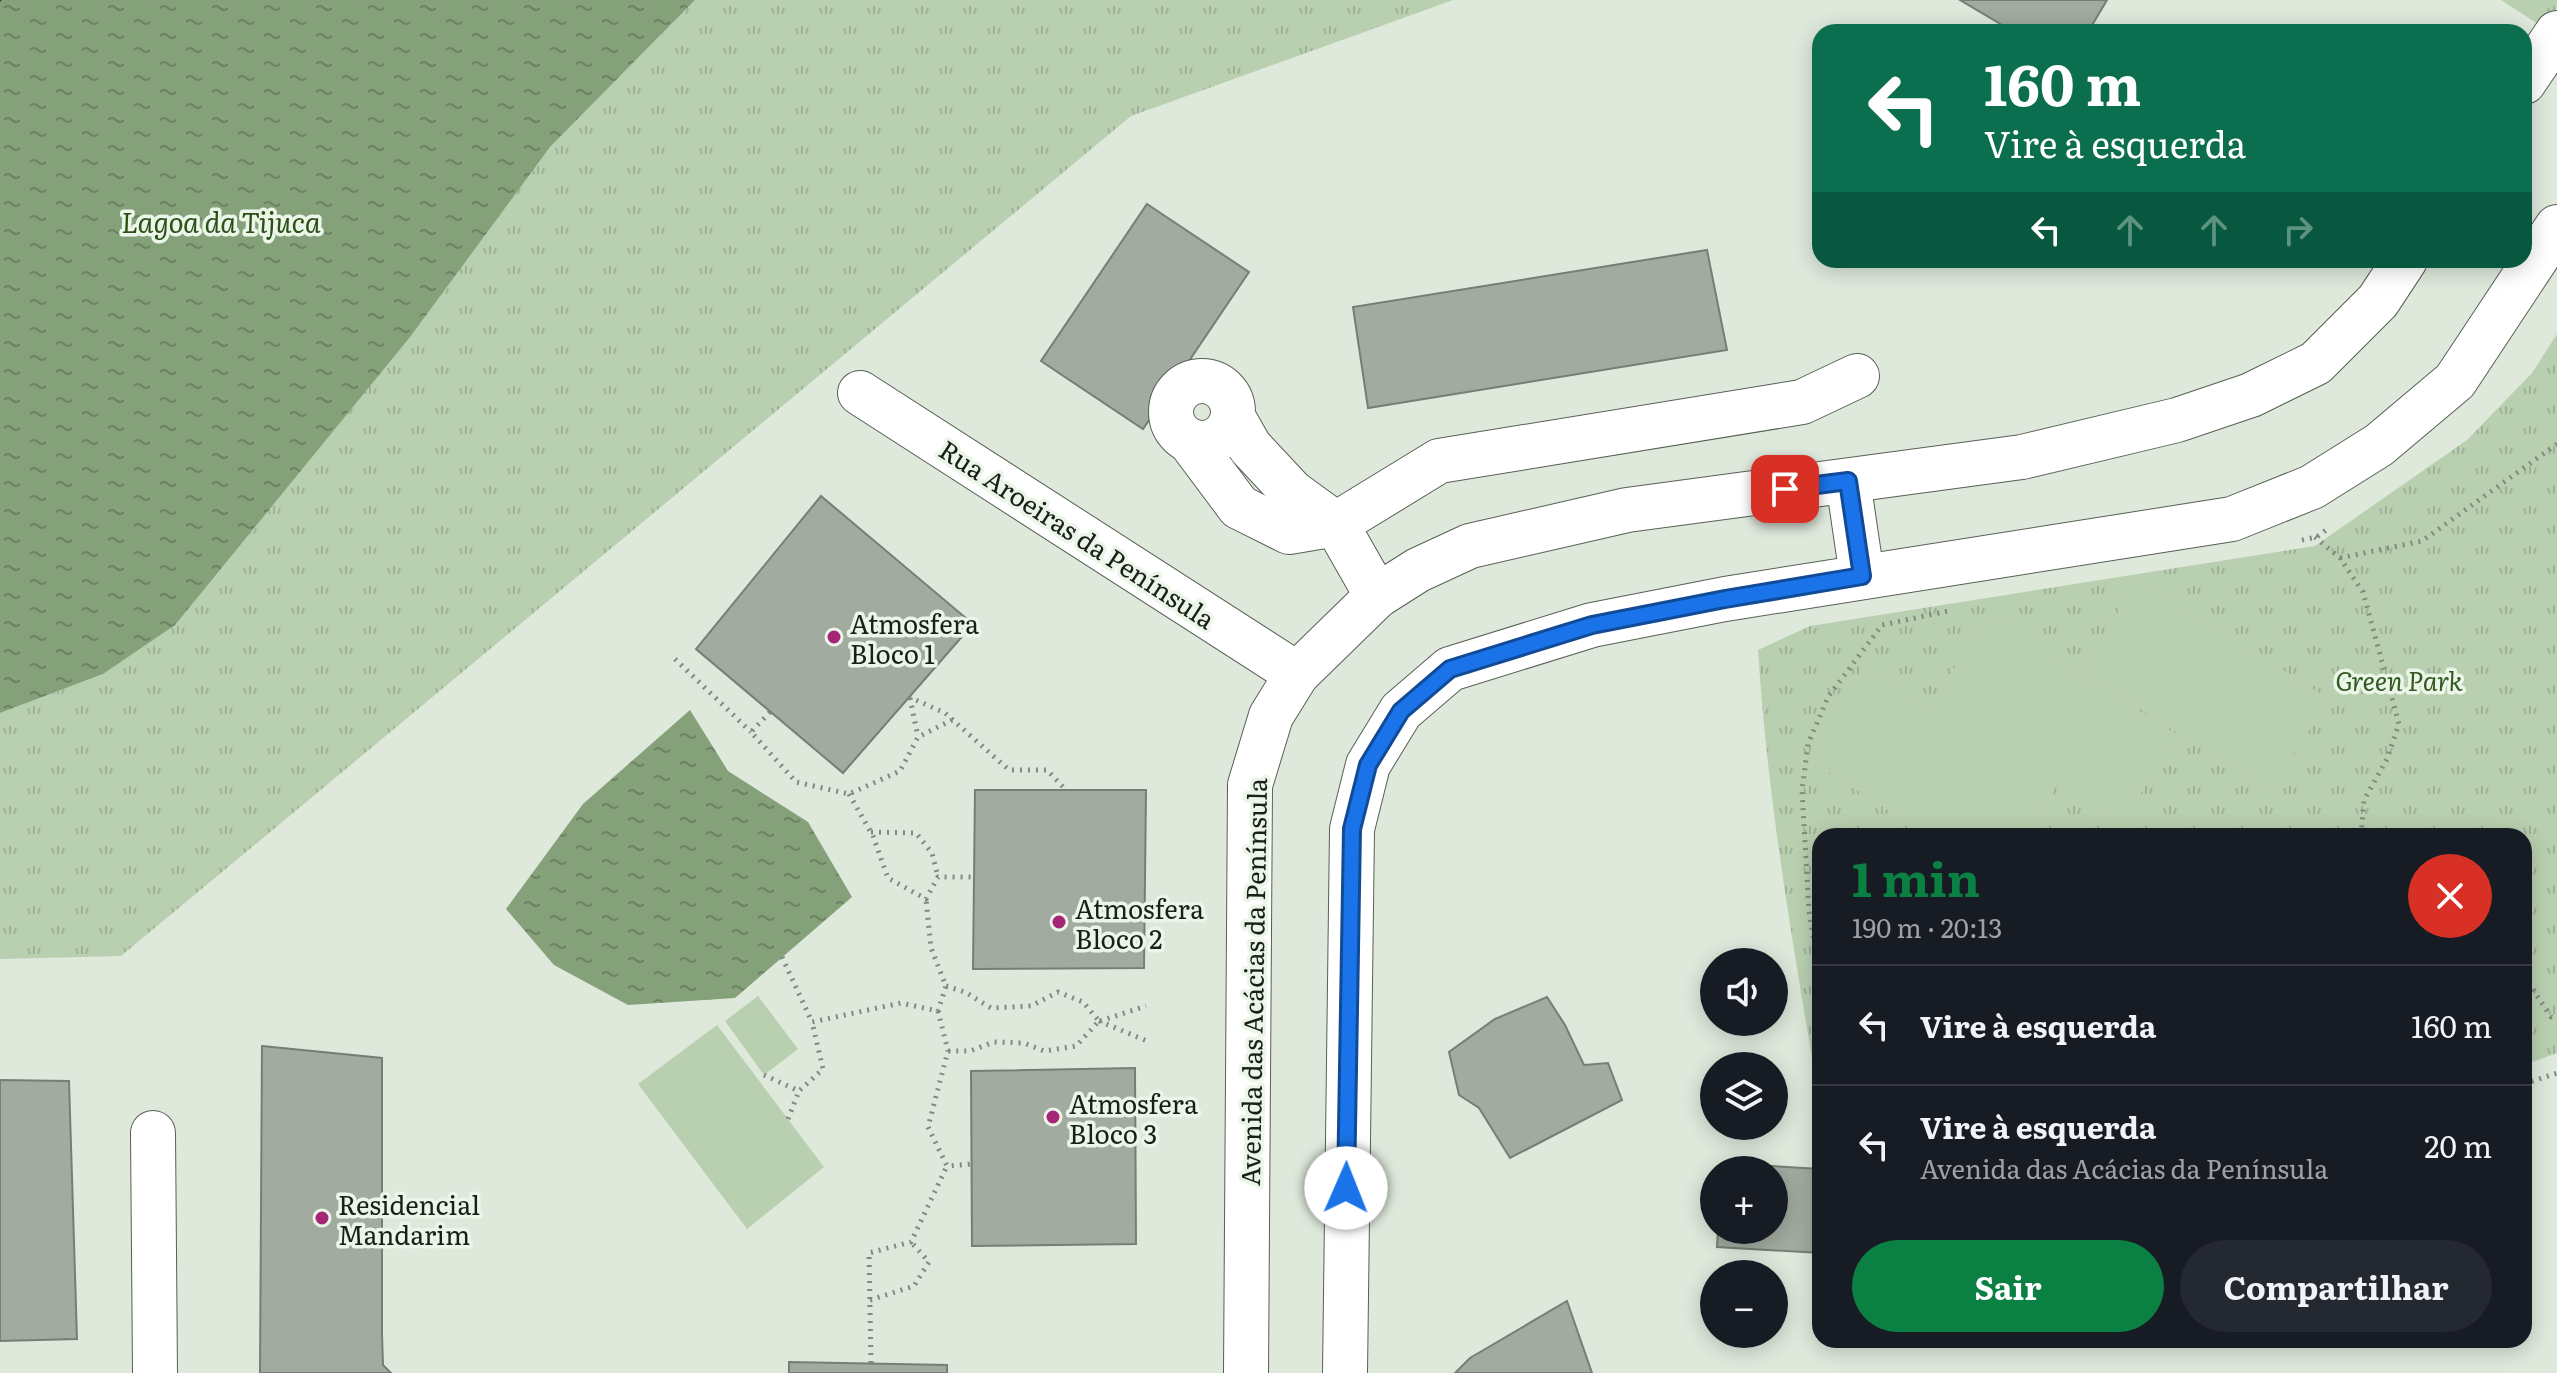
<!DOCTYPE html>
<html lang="pt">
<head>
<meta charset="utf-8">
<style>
	:root { --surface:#171b24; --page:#242831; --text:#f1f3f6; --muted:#9ea1a6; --line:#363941; --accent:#0b8043 }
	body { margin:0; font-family:Literata,serif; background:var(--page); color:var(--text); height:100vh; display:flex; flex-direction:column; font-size:30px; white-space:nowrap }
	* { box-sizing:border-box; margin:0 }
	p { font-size:26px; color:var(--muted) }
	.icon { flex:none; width:44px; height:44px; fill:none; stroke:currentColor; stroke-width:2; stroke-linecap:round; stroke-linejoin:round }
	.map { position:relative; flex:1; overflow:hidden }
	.details { position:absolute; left:1812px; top:828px; width:720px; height:520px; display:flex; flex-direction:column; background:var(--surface); border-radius:24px; box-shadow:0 4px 20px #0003 }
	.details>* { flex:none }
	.banner { position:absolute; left:1812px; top:24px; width:720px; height:244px; border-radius:24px; box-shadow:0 4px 20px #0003; background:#0b6e4f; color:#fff; overflow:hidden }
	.tools { position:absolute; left:1700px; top:948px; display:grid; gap:16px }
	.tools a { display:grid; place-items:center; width:88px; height:88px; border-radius:50%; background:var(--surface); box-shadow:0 4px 20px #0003; font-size:40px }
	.pin { position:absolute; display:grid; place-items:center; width:68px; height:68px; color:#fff; margin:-34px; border-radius:16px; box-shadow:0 4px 12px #0006 }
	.me { position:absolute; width:88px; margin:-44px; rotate:1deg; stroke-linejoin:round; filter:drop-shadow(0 0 6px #0008) }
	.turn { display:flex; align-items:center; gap:28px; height:168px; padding:0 40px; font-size:36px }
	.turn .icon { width:104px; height:104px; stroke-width:2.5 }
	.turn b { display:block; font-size:56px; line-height:68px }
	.lanes { display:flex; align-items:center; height:76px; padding:0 40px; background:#0003; justify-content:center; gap:40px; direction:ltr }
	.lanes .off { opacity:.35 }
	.round { display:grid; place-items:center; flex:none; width:84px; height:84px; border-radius:42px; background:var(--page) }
	.headline { display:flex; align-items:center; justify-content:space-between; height:136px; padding:0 40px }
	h1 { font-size:48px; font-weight:700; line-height:60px; color:var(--accent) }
	.cta { display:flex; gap:16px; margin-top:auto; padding:16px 40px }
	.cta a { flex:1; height:92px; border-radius:48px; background:var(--accent); color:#fff; font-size:32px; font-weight:700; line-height:92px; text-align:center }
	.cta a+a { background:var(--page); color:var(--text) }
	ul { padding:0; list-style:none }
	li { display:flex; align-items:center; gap:24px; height:120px; padding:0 40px; border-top:2px solid var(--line) }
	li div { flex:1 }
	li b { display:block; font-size:30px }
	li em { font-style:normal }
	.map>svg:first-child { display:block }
	.grass { fill:url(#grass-tufts) }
	.pitch { fill:#b9d0b0 }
	.water { fill:url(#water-ripples) }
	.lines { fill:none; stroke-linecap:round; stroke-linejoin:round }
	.ferry { stroke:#2b5119; stroke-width:2; stroke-dasharray:10 8; stroke-linecap:butt }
	.building { fill:#a2ab9f; stroke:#767f73; stroke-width:2 }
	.minor-casing { stroke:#586055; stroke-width:46 }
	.path { stroke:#828a80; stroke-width:5; stroke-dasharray:2 6; stroke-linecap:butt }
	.minor { stroke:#fff; stroke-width:44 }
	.route-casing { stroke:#114b97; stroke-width:20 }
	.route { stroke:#1a73e8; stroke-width:14 }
	.poi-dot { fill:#a62676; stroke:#ebf5e8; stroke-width:3 }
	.labels { text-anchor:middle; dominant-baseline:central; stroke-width:7; stroke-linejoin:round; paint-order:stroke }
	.street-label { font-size:26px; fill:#1b1f1a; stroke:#ebf5e8 }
	.poi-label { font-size:26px; fill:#1b1f1a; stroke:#ebf5e8; text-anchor:start }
	.park-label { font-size:26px; font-style:italic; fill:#335922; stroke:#ebf5e8 }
	.water-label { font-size:28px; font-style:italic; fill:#2b5119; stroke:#ebf5e8 }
</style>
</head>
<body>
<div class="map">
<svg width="2557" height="1373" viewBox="0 0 2557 1373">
	<defs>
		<pattern id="grass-tufts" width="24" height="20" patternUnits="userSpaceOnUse" patternTransform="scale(2)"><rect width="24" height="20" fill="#b9d0b0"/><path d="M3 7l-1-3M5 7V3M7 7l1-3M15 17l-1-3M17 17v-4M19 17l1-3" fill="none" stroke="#9eb297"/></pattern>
		<pattern id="water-ripples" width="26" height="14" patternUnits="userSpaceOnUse" patternTransform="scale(2)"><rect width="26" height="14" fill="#85a17a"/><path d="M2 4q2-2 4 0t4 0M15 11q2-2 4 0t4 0" fill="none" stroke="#6c8363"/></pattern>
	</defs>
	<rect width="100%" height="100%" fill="#dee8db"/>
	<g class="grass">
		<path d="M695,0H1453L1131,116L121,956L0,959V713L103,674L550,147Z"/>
		<path d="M2501,0H2557L2555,35Z"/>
		<path d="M2557,334V1053L2524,1065V836H1820V1075H1815C1791,935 1767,793 1758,650L1810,626L2315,546L2467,440L2532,373Z"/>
	</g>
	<g class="pitch">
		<path d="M2139,579L2329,699L2270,792L2080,671Z"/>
		<path d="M1988,615L2178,735L2119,828L2055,787L2023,836H1929L1806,758L1864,666L1929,707Z"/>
		<path d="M1820,877V932L1795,916Z"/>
		<path d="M758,996L798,1049L764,1075L725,1021Z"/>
		<path d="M717,1025L824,1167L747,1229L638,1084Z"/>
	</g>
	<g class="water">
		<path d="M0,0H695L550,147L410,337L175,625L103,674L0,713Z"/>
		<path d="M690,710L728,771L808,822L852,897L735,998L628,1005L554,965L506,909L583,804Z"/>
	</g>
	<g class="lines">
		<path class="ferry" d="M0,1L1,0"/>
	</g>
	<g class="building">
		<path d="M1960,0H2107L2088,32H2014Z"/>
		<path d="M1147,204L1249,272L1143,429L1041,361Z"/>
		<path d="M1707,250L1727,350L1368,408L1353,307Z"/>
		<path d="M821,496L973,624L843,773L696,649Z"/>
		<path d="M975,790H1146L1144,968L973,969Z"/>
		<path d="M1547,997L1565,1025L1584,1065L1608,1063L1622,1100L1510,1158L1479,1108L1459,1095L1449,1052L1495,1019Z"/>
		<path d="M262,1046L382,1058V1334L383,1365L391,1373H260Z"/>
		<path d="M1135,1068L1136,1244L972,1246L971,1071Z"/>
		<path d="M0,1080L69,1081L77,1339L0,1341Z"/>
		<path d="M1723,1163L1820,1169V1253L1717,1247L1718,1230H1774V1170H1722Z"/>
		<path d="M1567,1301L1592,1373H1455L1470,1358Z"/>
		<path d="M789,1362L947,1365V1373H789Z"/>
	</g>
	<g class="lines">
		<g class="minor-casing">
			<g id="minor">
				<path d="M2524,82L2557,33"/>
				<circle cx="1202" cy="412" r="31"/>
				<path d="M860,393L1297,674"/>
				<path d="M1233,417L1250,447L1292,492L1336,524L1377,596"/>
				<path d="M1189,440L1239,507L1289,532L1336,524L1439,461L1802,402L1857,376"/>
				<path d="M1848,481L1862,576"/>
				<path d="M153,1133L155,1373"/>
				<path d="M1246,1373L1250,785L1271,716L1297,674L1377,596L1418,570L1470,546L1627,510L2022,457L2177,420L2251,395L2316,363L2378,301L2405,260"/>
				<path d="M1345,1373L1352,829L1368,765L1401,711L1450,669L1592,625L1725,599L2232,519L2312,487L2379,445L2455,381L2557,227"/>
			</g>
		</g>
		<g class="path">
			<path d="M2315,537L2340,558L2363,592L2399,724L2387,759L2364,800L2361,836"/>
			<path d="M2302,540L2317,537L2326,530"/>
			<path d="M2340,558L2422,541L2557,444"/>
			<path d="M675,659L751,732"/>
			<path d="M909,697L945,713L1009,770H1047L1066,790"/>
			<path d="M910,698L918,737"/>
			<path d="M770,712L751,732L796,782L849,794L900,771L918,737L952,720"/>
			<path d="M849,794L873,836L888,878L926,899L938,877H974"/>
			<path d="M871,832L916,833L932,853L938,877"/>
			<path d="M782,957L812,1022L901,1003L938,1011L946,986L931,948L926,899"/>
			<path d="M2524,976L2551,1017L2557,1015"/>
			<path d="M1820,977L1809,911L1802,790L1808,744L1828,697L1882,625L1948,611"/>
			<path d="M946,986L965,992L991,1008L1031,1006L1058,992L1083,1002L1099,1021L1076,1046L1044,1051L1024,1043L994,1042L970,1051H948"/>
			<path d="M938,1011L948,1051L928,1127L947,1166L972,1164"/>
			<path d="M1099,1021L1147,1041"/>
			<path d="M1100,1021L1146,1006"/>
			<path d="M764,1075L799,1091L823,1069L812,1022"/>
			<path d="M2524,1084L2557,1073"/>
			<path d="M788,1119L799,1091"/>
			<path d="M870,1300L914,1286L929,1262L911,1242"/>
			<path d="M871,1363L869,1253L911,1242L947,1166"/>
		</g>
		<use href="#minor" class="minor"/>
	</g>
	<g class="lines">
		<g class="route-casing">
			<path id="route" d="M1346,1188L1352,829L1368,765L1401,711L1450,669L1592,625L1725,599L1862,576L1848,481L1785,489"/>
		</g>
		<use href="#route" class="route"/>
	</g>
	<g class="poi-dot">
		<circle cx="834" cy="637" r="8"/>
		<circle cx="1059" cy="922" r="8"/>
		<circle cx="1053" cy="1117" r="8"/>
		<circle cx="322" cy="1218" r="8"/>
	</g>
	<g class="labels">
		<g class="street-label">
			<text transform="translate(1078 533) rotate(33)">Rua Aroeiras da Península</text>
			<text transform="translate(1252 982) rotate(-89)">Avenida das Acácias da Península</text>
		</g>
		<g class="poi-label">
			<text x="850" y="622">Atmosfera<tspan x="850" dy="30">Bloco 1</tspan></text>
			<text x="1075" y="907">Atmosfera<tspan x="1075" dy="30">Bloco 2</tspan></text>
			<text x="1069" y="1102">Atmosfera<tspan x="1069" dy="30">Bloco 3</tspan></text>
			<text x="338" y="1203">Residencial<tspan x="338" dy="30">Mandarim</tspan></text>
		</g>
		<g class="park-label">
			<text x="2399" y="679">Green Park</text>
		</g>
		<g class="water-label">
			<text x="221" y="221">Lagoa da Tijuca</text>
		</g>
	</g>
</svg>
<div class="tools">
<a><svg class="icon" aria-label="sound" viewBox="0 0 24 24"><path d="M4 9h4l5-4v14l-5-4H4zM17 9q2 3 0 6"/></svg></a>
<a><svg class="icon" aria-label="layers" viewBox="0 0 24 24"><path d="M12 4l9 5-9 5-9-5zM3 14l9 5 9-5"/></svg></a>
<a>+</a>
<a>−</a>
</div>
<div class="pin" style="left:1785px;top:489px;background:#d93025"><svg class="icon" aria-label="arrive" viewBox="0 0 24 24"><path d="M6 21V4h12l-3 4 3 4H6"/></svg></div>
<svg class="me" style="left:1346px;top:1188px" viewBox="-20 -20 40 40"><circle r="19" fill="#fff"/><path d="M0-13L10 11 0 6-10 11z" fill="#1a73e8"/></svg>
<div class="banner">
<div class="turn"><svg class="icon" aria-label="left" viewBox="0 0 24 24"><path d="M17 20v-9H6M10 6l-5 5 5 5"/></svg><div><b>160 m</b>Vire à esquerda</div></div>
<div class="lanes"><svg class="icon" aria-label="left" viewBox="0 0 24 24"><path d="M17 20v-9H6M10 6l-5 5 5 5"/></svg><svg class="icon off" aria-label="ahead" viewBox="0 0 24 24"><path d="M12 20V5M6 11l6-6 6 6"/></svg><svg class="icon off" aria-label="ahead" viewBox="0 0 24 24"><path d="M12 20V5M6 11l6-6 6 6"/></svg><svg class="icon off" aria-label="right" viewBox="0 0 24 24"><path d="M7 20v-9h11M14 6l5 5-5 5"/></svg></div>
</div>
<section class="details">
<div class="headline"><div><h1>1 min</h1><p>190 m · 20:13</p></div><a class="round" style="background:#d93025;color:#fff"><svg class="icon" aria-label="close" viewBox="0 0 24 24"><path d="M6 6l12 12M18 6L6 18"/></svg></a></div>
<ul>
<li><svg class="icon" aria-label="left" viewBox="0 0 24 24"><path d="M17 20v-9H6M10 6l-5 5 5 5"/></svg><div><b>Vire à esquerda</b></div><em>160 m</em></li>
<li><svg class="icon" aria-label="left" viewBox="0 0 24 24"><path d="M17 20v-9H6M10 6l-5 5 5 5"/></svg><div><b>Vire à esquerda</b><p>Avenida das Acácias da Península</p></div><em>20 m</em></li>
</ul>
<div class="cta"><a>Sair</a><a>Compartilhar</a></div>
</section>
</div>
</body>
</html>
